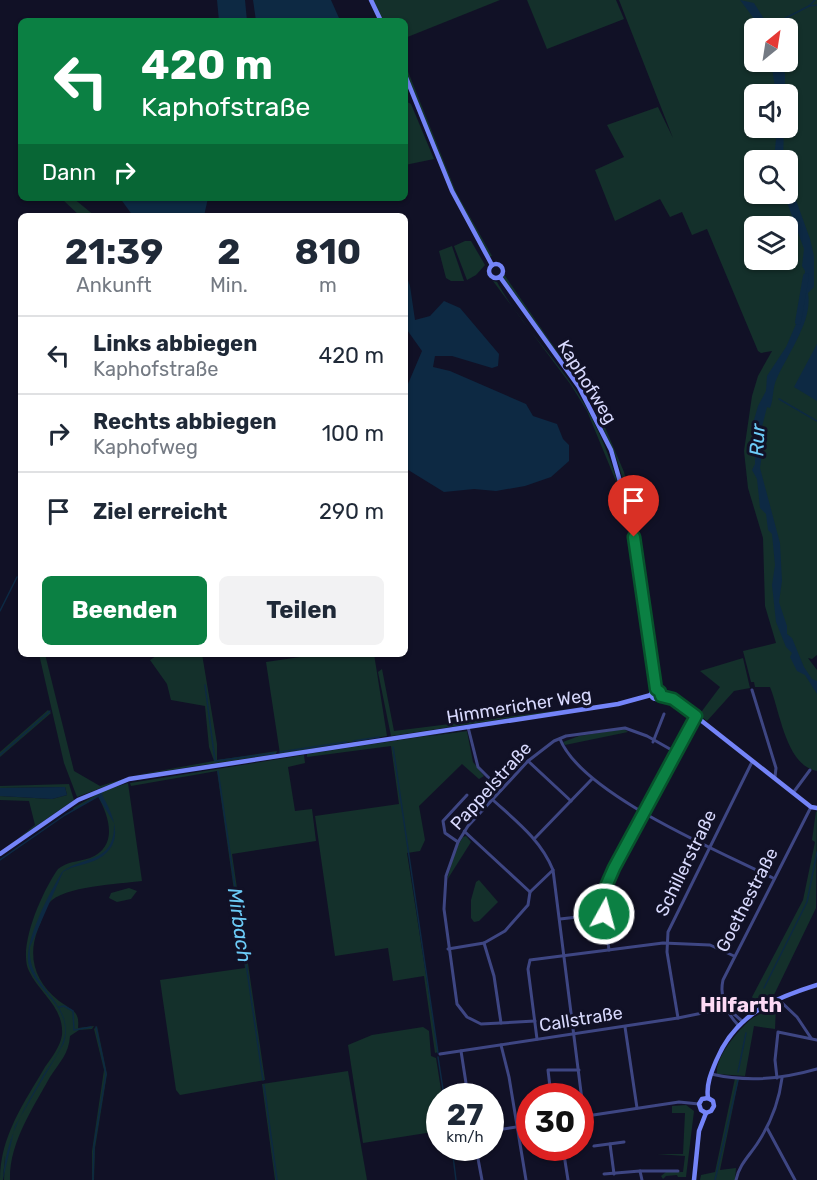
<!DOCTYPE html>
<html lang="de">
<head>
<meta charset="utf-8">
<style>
	:root { --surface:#fff; --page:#f2f2f3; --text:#1f2937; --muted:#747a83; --line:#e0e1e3; --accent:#0b8043 }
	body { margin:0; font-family:Rubik,sans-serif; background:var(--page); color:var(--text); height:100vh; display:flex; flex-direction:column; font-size:22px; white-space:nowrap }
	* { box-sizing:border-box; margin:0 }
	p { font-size:20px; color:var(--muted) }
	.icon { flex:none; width:33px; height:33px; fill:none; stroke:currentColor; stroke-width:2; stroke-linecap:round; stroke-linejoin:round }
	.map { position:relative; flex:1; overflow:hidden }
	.panel { position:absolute; left:18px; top:213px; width:390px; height:444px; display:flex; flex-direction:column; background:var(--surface); border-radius:9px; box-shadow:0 2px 4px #0004 }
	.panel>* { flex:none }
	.banner { position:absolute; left:18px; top:18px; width:390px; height:183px; border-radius:9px; box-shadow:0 2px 4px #0004; background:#0b8043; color:#fff; overflow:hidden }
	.needle { width:39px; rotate:30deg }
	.fabs { position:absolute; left:744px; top:18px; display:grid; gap:12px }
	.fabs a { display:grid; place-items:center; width:54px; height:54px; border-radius:9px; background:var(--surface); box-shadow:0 2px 4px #0004; font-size:30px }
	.speed { position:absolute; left:426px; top:1083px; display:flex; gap:12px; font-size:30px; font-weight:700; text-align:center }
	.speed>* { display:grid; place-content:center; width:78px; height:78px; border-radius:50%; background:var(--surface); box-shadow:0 2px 4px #0004; line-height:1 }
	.speed small { font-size:15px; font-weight:400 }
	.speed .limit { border:9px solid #d22; background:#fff; color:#111 }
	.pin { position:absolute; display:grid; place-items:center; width:51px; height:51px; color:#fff; margin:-62px -26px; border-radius:50% 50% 50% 0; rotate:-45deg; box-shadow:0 0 6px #0007 }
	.pin .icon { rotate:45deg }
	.me { position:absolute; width:66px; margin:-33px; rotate:7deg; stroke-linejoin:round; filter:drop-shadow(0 0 4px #0008) }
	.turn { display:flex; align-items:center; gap:21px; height:126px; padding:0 24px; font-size:27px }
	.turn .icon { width:78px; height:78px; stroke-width:2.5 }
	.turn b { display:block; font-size:42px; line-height:51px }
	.then { display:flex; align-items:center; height:57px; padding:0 24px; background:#0003; gap:12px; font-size:22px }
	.eta { display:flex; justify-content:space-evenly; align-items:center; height:102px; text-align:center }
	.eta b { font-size:36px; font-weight:700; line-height:42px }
	.action { display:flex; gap:12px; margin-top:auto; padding:12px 24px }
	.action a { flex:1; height:69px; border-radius:9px; background:var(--accent); color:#fff; font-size:24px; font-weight:700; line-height:69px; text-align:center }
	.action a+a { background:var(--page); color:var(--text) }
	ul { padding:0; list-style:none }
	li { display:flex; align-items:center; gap:18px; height:78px; padding:0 24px; border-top:2px solid var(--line) }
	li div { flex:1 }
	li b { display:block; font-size:22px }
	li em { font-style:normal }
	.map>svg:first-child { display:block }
	.green { fill:#14302b; fill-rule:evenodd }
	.water { fill:#0d2943 }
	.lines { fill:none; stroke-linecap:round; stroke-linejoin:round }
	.stream { stroke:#0d2943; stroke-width:1.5 }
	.river { stroke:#0d2943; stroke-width:6 }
	.street { stroke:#3e4683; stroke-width:3 }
	.secondary { stroke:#7484f8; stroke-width:4.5 }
	.route-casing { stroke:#07532c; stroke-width:15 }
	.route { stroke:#0b8043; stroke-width:10 }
	.labels { text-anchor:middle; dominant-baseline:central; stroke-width:6; stroke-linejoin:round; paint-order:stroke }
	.street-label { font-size:18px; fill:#d8d9fd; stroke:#111126 }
	.water-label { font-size:20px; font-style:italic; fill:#6ccbf7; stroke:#111126 }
	.quarter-label { font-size:21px; font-weight:bold; fill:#fddaf5; stroke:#111126 }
</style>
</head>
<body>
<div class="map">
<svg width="817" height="1180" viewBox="0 0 817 1180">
	<rect width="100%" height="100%" fill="#111126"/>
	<g class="green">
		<path d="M373,0H500L405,38V21H383Z"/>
		<path d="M527,0H616L624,19L547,49Z"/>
		<path d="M619,0H817V655L812,659L808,658L817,670V771C786,766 780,711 770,687H755L754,682H751L743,651L776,643L765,606L763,538L748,488L744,451L752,396L758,376L772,351L761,353L758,351L707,229L692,235L682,212L670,217L660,199L615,221L595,170L624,157L607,125L658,107L673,138ZM754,28H788V62H754ZM754,94H788V128H754ZM754,160H788V194H754ZM754,226H788V260H754Z"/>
		<path d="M405,64L456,192L492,256L489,257L453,189L405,70Z"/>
		<path d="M405,101L411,104L434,159L405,165Z"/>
		<path d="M61,198H73L95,216H80Z"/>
		<path d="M465,241H471L485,265L476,275L467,280L454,246Z"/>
		<path d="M452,246L464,281H451L446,278L439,251Z"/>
		<path d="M503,273L595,406L502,276Z"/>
		<path d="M493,281L497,282C516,317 545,347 568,379C592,412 609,451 620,491L587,411L571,385Z"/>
		<path d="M598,411L624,472L634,511L656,653L655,661L628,495L616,457L596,413Z"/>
		<path d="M39,654H45L74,771L100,786L127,778L77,797L64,763Z"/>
		<path d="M159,654H202L217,744V760L277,751L276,754L131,776L214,761L209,747L205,706L171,700L167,684L150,660Z"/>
		<path d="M321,654H374L387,736L280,754L266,662Z"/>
		<path d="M743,658L750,688L734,691L707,721L699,715L720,687L700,671Z"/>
		<path d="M382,669L394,731L577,708L391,736L378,672Z"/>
		<path d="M48,710L51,713L0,757V752Z"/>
		<path d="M624,729L628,732L565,745L563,742L579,736Z"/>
		<path d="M466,730L424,737L467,731L473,762L484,776L479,779L462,764L419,806L425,840L420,851L407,853L438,1052L435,1053L424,976L393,981L388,948L335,956L315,816L399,804L391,746L307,757V754Z"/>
		<path d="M304,755L305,763L288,767L295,811L312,809L316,841L232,854L265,1080L180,1095L176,1090L160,980L245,968L217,771L131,786L130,783Z"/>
		<path d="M128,783L142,881C120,884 63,886 49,903C44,909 42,921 38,929C27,957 35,982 59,1001C71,1010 80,1010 78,1028L94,1026L92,1029L79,1030L70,1036C69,1054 59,1063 50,1077C33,1108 9,1143 10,1180H4L5,1155L3,1180H0C0,1136 24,1103 45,1067C52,1057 60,1047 62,1035C64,1007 40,994 29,971C17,947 43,890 58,869C68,861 78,862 90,858C119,846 109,817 98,796L74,810L73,808L103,791Z"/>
		<path d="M69,784L74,800L16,840L35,825L29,801L0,800V796L52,799L67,795L65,787L0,788V786Z"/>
		<path d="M816,811L817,812L816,908L772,999L747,1012L737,1007L736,1002L747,1003L755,1001L752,997L803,900L815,842L812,840Z"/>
		<path d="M466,836L471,842L447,880L456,848L463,837Z"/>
		<path d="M479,880L498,902L479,921L474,922L471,918V900L476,882Z"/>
		<path d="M129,888L137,891L131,899L117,902L109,898L111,893Z"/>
		<path d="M776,1006L775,1029L754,1026L745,1076L717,1074C715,1058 736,1033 748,1022C755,1015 767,1011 776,1006Z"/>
		<path d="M97,1026L107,1074L95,1148L94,1180H92V1151L104,1070L94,1029Z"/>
		<path d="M423,1027L429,1031L431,1056L436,1058L442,1096H440L439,1131L363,1143L348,1045L372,1035Z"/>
		<path d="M348,1071L367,1180H275L262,1084Z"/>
		<path d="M735,1078H739L720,1170L736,1168L735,1180H700L701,1175L715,1172Z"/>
		<path d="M686,1105L694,1111L686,1177H678L677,1175L666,1176L663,1179L661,1176L666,1172H683L685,1156L657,1154H683L685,1113H672V1106Z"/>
	</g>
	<g class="water">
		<path d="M217,0H245L247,21H219Z"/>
		<path d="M253,0H331L339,18L353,21H256Z"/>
		<path d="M740,0L754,3L770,28H761Z"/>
		<path d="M771,62H780L785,74V94H776Z"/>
		<path d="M777,128H784L783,160H774Z"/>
		<path d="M788,178L810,239L814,256V287L808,293C813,320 789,352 777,378C772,388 774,399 770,408L767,407L761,431L763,448L760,468L780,543L782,581L779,602L787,626V634L792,638L804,667L812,679L817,681V694L805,675L797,671L790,657L792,653L786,647L776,622L772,585L775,565L772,534L768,530L766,514L760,508L757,479L752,470L755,464V449L752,443L754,420L758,406L766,391L767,376L786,347L800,315L804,291L805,271L802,266L804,249L784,194H788Z"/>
		<path d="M120,198H208L204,216H133Z"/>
		<path d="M405,272L410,286L415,320L430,316L444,301L460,308L499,354L498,366L492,368L452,356H435L433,367L450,371L526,404L533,416L557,424L563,439L569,445V461L551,477L525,486L496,491L474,489L444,492L405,468V391L422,351L405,327Z"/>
		<path d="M817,344V401L794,387Z"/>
		<path d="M65,787L67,795L52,799L0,796V788Z"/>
		<path d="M101,793C113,814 127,843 98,859C87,865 73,865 63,872L30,947C26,989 76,1001 64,1043L15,1126L3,1180C5,1139 24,1109 44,1074C52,1062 63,1048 65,1034C68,1005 37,991 29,966C22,944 50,892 62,872C84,855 115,864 114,823L97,795Z"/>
	</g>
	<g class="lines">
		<g class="stream">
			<path d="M809,6L817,5"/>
			<path d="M776,23L809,6L815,0"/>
			<path d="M779,399L817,421"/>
			<path d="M0,611L17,577"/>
			<path d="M205,685L215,761L274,753"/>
			<path d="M353,741L379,737"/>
			<path d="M393,747L438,1053"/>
			<path d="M280,752L346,742"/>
			<path d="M0,755L50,711"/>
			<path d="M218,771L263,1080"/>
			<path d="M0,860L65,815L102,794"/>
			<path d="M764,988L807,902L817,852"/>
			<path d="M59,1007L64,1006L73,1011L74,1030L91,1027"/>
			<path d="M438,1057L444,1096"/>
			<path d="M738,1072L746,1033"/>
			<path d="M264,1085L277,1180"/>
			<path d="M452,1148L456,1180"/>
			<path d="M93,1180L94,1145L106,1074L96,1027"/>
			<path d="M715,1180L738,1080"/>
		</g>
		<path class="river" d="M798,322L806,276"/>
		<g class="street">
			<path d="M752,690L776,768L775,777"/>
			<path d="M468,727L478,767L501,790"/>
			<path d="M560,739C582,794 719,851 773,878"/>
			<path d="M653,742L664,714"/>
			<path d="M528,761L571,801"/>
			<path d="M793,793L810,770"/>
			<path d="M493,800C516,821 541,840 553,870L584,1116"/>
			<path d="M464,831L530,892"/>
			<path d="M535,838L592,779"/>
			<path d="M458,842L445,833L443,821L467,795"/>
			<path d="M560,919L604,914"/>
			<path d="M484,943L494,976L501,1023"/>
			<path d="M448,949L484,943L505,931L528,905L530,892L553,870"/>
			<path d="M609,950L603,904L607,884L695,716"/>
			<path d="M778,999L797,1017L811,1038"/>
			<path d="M727,1008L742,1021"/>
			<path d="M678,1018L667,952L668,932L752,762"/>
			<path d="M535,1021L481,1024L467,1017L457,1004L444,909L446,876L458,842L468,826L528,761L554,741L566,736L625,728L647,736L677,753"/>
			<path d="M738,1025C726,1012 719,998 723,980L811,807"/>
			<path d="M625,1027L637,1108"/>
			<path d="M537,1039L528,969L530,960L663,943L710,945L734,956"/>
			<path d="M501,1045L509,1077L526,1180"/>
			<path d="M461,1051L468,1096"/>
			<path d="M440,1054L678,1018L727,1008"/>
			<path d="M711,1074C746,1082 783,1079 817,1069"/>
			<path d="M777,1078L775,1060L778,1032L817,1040"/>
			<path d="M551,1096L548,1070H579"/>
			<path d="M580,1117L679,1102L699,1104"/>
			<path d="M767,1128L795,1180"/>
			<path d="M490,1131L530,1125"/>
			<path d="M610,1144L614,1174"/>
			<path d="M594,1146L624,1142"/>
			<path d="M476,1148L482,1180"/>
			<path d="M563,1148L568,1180"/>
			<path d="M640,1171H678"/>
			<path d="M604,1174L640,1171L642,1180"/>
			<path d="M736,1180C739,1165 749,1156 757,1144C771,1123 779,1102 782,1078"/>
		</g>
		<g class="secondary">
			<path d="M371,0L381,21"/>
			<path d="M405,75L452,191L492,265"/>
			<circle cx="496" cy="271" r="7"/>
			<path d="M500,277L579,387L611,450L631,520L656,689"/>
			<circle cx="656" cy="694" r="5"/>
			<path d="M661,696L673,699L684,707L811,807L817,808"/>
			<path d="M0,854L78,800L129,779L618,704L651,695"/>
			<path d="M708,1098C706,1085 711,1073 716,1061C735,1015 772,999 817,985"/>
			<path d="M706,1113L701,1110L699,1104L702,1099L708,1098"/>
			<path d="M706,1113L711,1111L714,1106L713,1101L708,1098"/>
			<path d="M694,1180L699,1131L706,1113"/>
		</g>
	</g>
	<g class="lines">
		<g class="route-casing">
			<path id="route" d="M604,914L607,884L614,868L696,716L673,699L661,696L660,692L656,689L634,537"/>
		</g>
		<use href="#route" class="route"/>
	</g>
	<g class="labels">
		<g class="street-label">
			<text transform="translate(587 382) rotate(58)">Kaphofweg</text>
			<text transform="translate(519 706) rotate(-9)">Himmericher Weg</text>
			<text transform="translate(491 786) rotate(-48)">Pappelstraße</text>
			<text transform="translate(686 863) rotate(-64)">Schillerstraße</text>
			<text transform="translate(747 900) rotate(-63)">Goethestraße</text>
			<text transform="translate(581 1019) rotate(-9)">Callstraße</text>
		</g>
		<g class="water-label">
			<text transform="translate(757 440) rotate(-87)">Rur</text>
			<text transform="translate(240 925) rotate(82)">Mirbach</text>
		</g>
		<g class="quarter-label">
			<text x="741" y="1004">Hilfarth</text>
		</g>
	</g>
</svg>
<div class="fabs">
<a><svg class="needle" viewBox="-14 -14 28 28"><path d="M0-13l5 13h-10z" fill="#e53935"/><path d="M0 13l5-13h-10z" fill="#747a83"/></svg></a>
<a><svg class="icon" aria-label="sound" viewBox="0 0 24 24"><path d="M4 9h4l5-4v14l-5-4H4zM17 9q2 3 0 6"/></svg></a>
<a><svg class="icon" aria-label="search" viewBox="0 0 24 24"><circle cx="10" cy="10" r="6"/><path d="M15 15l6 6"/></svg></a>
<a><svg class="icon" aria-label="layers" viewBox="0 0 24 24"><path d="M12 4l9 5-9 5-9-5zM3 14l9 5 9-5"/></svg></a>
</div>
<div class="speed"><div>27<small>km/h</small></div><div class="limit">30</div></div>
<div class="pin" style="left:634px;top:537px;background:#d93025"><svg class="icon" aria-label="arrive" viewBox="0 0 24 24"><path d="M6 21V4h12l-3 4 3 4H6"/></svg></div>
<svg class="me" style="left:604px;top:914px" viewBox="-20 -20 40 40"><circle r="17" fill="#0b8043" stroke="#fff" stroke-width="3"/><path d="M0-11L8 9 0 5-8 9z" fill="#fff"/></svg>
<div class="banner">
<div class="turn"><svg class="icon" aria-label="left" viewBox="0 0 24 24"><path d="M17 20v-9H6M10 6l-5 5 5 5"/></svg><div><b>420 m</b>Kaphofstraße</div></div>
<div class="then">Dann<svg class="icon" aria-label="right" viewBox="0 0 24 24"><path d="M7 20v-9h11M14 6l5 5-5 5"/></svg></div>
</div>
<section class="panel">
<div class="eta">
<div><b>21:39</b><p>Ankunft</p></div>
<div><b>2</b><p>Min.</p></div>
<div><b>810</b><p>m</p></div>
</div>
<ul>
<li><svg class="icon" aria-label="left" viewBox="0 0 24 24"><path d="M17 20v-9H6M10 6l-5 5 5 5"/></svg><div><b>Links abbiegen</b><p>Kaphofstraße</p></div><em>420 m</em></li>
<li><svg class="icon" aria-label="right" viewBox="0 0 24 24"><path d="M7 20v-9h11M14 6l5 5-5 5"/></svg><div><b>Rechts abbiegen</b><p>Kaphofweg</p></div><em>100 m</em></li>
<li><svg class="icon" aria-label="arrive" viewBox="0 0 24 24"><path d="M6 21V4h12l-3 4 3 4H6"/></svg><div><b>Ziel erreicht</b></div><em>290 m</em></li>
</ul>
<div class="action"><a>Beenden</a><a>Teilen</a></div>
</section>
</div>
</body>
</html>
